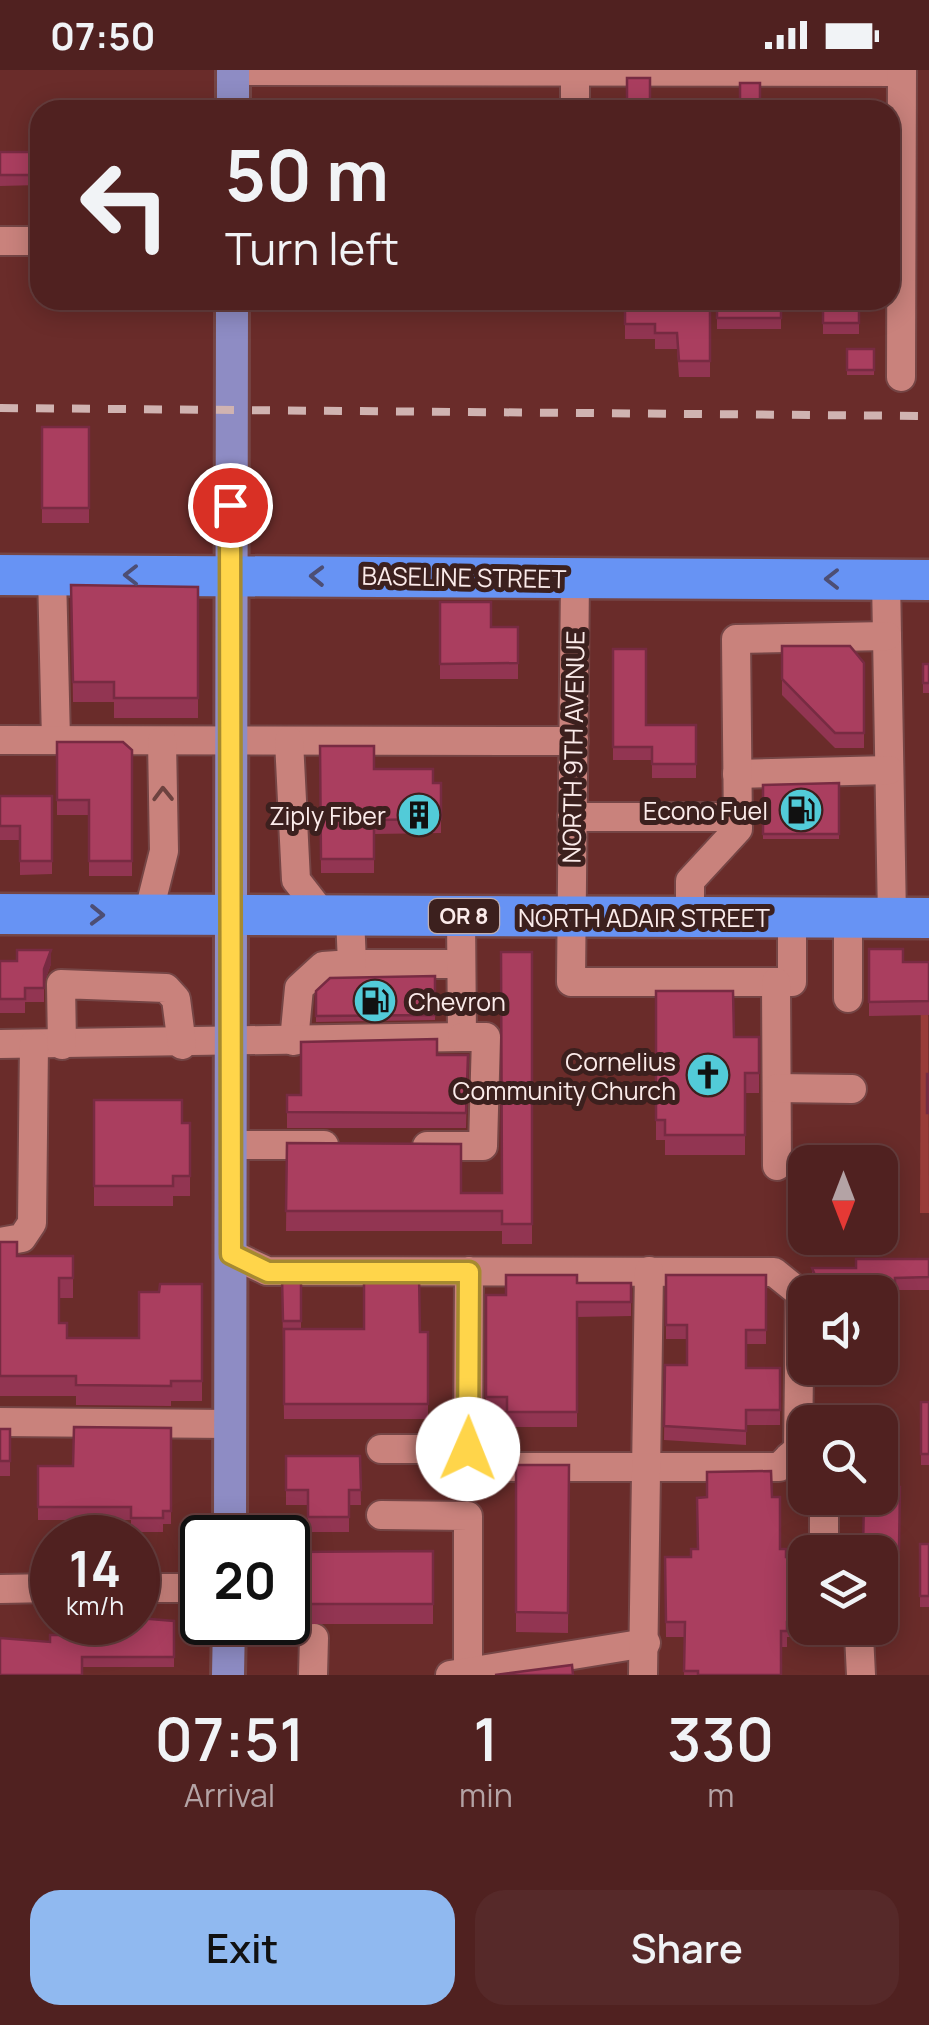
<!DOCTYPE html>
<html lang="en">
<head>
<meta charset="utf-8">
<style>
	:root { --surface:#502120; --page:#562929; --text:#f1f3f6; --muted:#b4a3a5; --line:#673e3e; --accent:#90b9f0 }
	body { margin:0; font-family:Manrope,sans-serif; background:var(--page); color:var(--text); height:100vh; display:flex; flex-direction:column; font-size:38px; white-space:nowrap }
	* { box-sizing:border-box; margin:0 }
	p { font-size:32px; color:var(--muted) }
	.icon { flex:none; width:55px; height:55px; fill:none; stroke:currentColor; stroke-width:2; stroke-linecap:round; stroke-linejoin:round }
	.map { position:relative; height:1605px; overflow:hidden }
	.panel { display:flex; flex-direction:column; background:var(--surface); flex:1 }
	.panel>* { flex:none }
	.banner { position:absolute; left:30px; top:30px; width:870px; height:210px; border-radius:30px; box-shadow:0 5px 25px #0003,0 0 0 2px var(--line); background:#502120; color:var(--text); overflow:hidden }
	.needle { width:65px; rotate:180deg }
	.buttons { position:absolute; left:788px; top:1075px; display:grid; gap:20px }
	.buttons a { display:grid; place-items:center; width:110px; height:110px; border-radius:20px; background:var(--surface); box-shadow:0 5px 25px #0003,0 0 0 2px var(--line); font-size:50px }
	.speed { position:absolute; left:30px; top:1445px; display:flex; gap:20px; font-size:50px; font-weight:700; text-align:center }
	.speed>* { display:grid; place-content:center; width:130px; height:130px; border-radius:50%; background:var(--surface); box-shadow:0 5px 25px #0003,0 0 0 2px var(--line); line-height:1 }
	.speed small { font-size:25px; font-weight:400 }
	.speed .limit { border:5px solid #111; border-radius:15px; background:#fff; color:#111 }
	.pin { position:absolute; display:grid; place-items:center; width:85px; height:85px; color:#fff; margin:-42px; border:5px solid #fff; border-radius:50%; box-shadow:0 2px 10px #0007 }
	.me { position:absolute; width:110px; margin:-55px; rotate:1deg; stroke-linejoin:round; filter:drop-shadow(0 0 8px #0008) }
	.turn { display:flex; align-items:center; gap:35px; height:210px; padding:0 30px; font-size:45px }
	.turn .icon { width:130px; height:130px; stroke-width:2.5 }
	.turn b { display:block; font-size:70px; line-height:85px }
	.eta { display:flex; justify-content:space-evenly; align-items:center; height:170px; text-align:center }
	.eta b { font-size:60px; font-weight:600; line-height:70px }
	.primary-button { display:flex; gap:20px; margin-top:auto; padding:20px 30px }
	.primary-button a { flex:1; height:115px; border-radius:30px; background:var(--accent); color:#111; font-size:40px; font-weight:600; line-height:115px; text-align:center }
	.primary-button a+a { background:var(--page); color:var(--text) }
	.status { display:flex; justify-content:space-between; align-items:center; height:70px; padding:0 50px; background:var(--surface); direction:ltr }
	.status svg { height:28px; fill:currentColor }
	.map>svg:first-child { display:block }
	.green { fill:#993c39 }
	.lines { fill:none; stroke-linecap:round; stroke-linejoin:round }
	.minor-casing { stroke:#754545; stroke-width:32 }
	.major-casing { stroke:#754545; stroke-width:38 }
	.highway-casing { stroke:#754545; stroke-width:45 }
	.minor { stroke:#c9827c; stroke-width:28 }
	.major { stroke:#8e8cc4; stroke-width:32 }
	.highway { stroke:#6793f4; stroke-width:40 }
	.rail { stroke:#d0b3b1; stroke-width:8; stroke-dasharray:18 18; stroke-linecap:butt }
	.wall { fill:#923552 }
	.shaded-wall { fill:#772b42 }
	.building { fill:#aa3e5f; stroke:#772b42; stroke-width:2.5 }
	.oneway { stroke:#4d4e74 }
	.oneway2 { stroke:#6d423f }
	.route-casing { stroke:#a68a30; stroke-width:25 }
	.route { stroke:#ffd54a; stroke-width:18 }
	.labels { text-anchor:middle; dominant-baseline:central; stroke-width:10; stroke-linejoin:round; paint-order:stroke }
	.shield { fill:#3c201e; stroke:#c2aead; stroke-width:2.5 }
	.shield-label { font-size:22px; font-weight:bold; fill:#fbebea }
	.street-label { font-size:25px; fill:#fbebea; stroke:#3c201e }
	.poi-label { font-size:25px; fill:#fbebea; stroke:#3c201e; text-anchor:end }
</style>
</head>
<body>
<div class="status"><b>07:50</b><svg viewBox="0 0 49 12"><path d="M0 12V9h3v3zM5 12V6h3v6zM10 12V3h3v9zM15 12V0h3v12zM26 1h20v11H26zM47 4h2v5h-2z"/></svg></div>
<div class="map">
<svg width="929" height="1605" viewBox="0 0 929 1605">
	<rect width="100%" height="100%" fill="#6a2c2a"/>
	<path class="green" d="M921,891H928L929,1143H920Z"/>
	<g class="lines">
		<g class="minor-casing">
			<g id="minor">
				<path d="M233,1L902,2"/>
				<path d="M575,40V0"/>
				<path d="M0,171H40"/>
				<path d="M901,307L902,0"/>
				<path d="M52,505L56,670"/>
				<path d="M575,508L571,912H792V847"/>
				<path d="M886,509L892,848"/>
				<path d="M0,670L574,671"/>
				<path d="M289,671L296,810L324,846"/>
				<path d="M737,704L889,700"/>
				<path d="M572,747H738"/>
				<path d="M148,845L164,781L162,671"/>
				<path d="M690,847V811L738,759L736,569L887,566"/>
				<path d="M848,847V928"/>
				<path d="M352,894H461"/>
				<path d="M776,912L777,1096"/>
				<path d="M294,971L299,918L323,896L352,894L350,846"/>
				<path d="M0,974L462,967L461,846"/>
				<path d="M62,975L61,914L166,918L176,929L182,975"/>
				<path d="M777,1018L852,1019"/>
				<path d="M231,1075H324"/>
				<path d="M427,1076H483L486,967H462"/>
				<path d="M0,1172L22,1168L32,1153L34,974"/>
				<path d="M231,1184L267,1201L774,1202L800,1223L798,1379L779,1397H475L468,1379L469,1201"/>
				<path d="M0,1352L230,1354"/>
				<path d="M381,1379H468"/>
				<path d="M789,1387L805,1409"/>
				<path d="M820,1428L824,1433V1482"/>
				<path d="M381,1445L468,1446V1602"/>
				<path d="M138,1518H202"/>
				<path d="M0,1519L52,1518"/>
				<path d="M846,1558L859,1565L861,1605"/>
				<path d="M313,1605L314,1568"/>
				<path d="M450,1605L646,1573"/>
				<path d="M643,1605L649,1201"/>
			</g>
		</g>
		<g class="major-casing">
			<g id="major">
				<path d="M233,40V0"/>
				<path d="M230,1468L232,230"/>
				<path d="M228,1605L229,1552"/>
			</g>
		</g>
		<g class="highway-casing">
			<g id="highway">
				<path d="M0,505L929,510"/>
				<path d="M0,844L929,848"/>
			</g>
		</g>
		<use href="#minor" class="minor"/>
		<use href="#major" class="major"/>
		<use href="#highway" class="highway"/>
		<path class="rail" d="M0,338L929,346"/>
	</g>
	<g class="wall">
		<path d="M0,82H40V115L0,116Z"/>
		<path d="M606,230L710,231V307H679L677,279H655V269H625V237H606Z"/>
		<rect x="717" y="230" width="64" height="29"/>
		<rect x="823" y="230" width="36" height="34"/>
		<rect x="847" y="279" width="27" height="26"/>
		<rect x="42" y="357" width="47" height="96"/>
		<path d="M71,515L198,517V648H114V632H73Z"/>
		<path d="M440,532L491,557H518V609H440Z"/>
		<path d="M782,576L864,593V678H835L782,625Z"/>
		<path d="M613,579L646,655H696V708H652V690H613Z"/>
		<rect x="923" y="594" width="6" height="29"/>
		<path d="M57,672L132,680V806H89V745H57Z"/>
		<path d="M320,676L374,699L433,713H441V763L374,764V803H321Z"/>
		<path d="M839,713V769H763V715Z"/>
		<path d="M0,726H52V804L20,805V770H0Z"/>
		<path d="M869,879L903,892H929V945L869,946Z"/>
		<path d="M532,882V1174H502V1161H286L287,1073L461,1123H502Z"/>
		<path d="M0,891L51,894L44,913V932H25V943H0Z"/>
		<path d="M435,906V950L316,952V921Z"/>
		<path d="M656,921L734,967H759V1023H745V1085H665V1070H656Z"/>
		<path d="M437,985H468L466,1058H287V1025H301Z"/>
		<path d="M94,1030L182,1053H190V1126H173V1136H94Z"/>
		<path d="M0,1172L17,1186H73V1228H59V1253L67,1268H139L159,1222L202,1214V1331H171V1336L76,1335V1326H0Z"/>
		<path d="M929,1189V1220H895V1303H856V1298H880V1222H817L812,1210V1198H856Z"/>
		<path d="M666,1205H766V1274H746V1298H780V1355H746V1375L664,1370L665,1295H687V1269H666Z"/>
		<path d="M282,1208H301V1259L428,1262V1349H284Z"/>
		<path d="M577,1213H631V1246L577,1247V1357H507V1341H486V1225H506Z"/>
		<rect x="921" y="1332" width="8" height="63"/>
		<path d="M171,1358V1454H163V1462H131V1450H38V1396H73Z"/>
		<rect x="0" y="1359" width="10" height="47"/>
		<path d="M286,1386H360L361,1435H349V1462H308V1435H286Z"/>
		<path d="M516,1395H569L568,1563L516,1562Z"/>
		<path d="M900,1417L899,1491H880V1482H863L864,1428Z"/>
		<path d="M772,1427L780,1479L786,1487H805V1558H812V1567H787V1577H781V1605H684L685,1567H666L665,1487H691L698,1479Z"/>
		<rect x="920" y="1474" width="9" height="63"/>
		<path d="M433,1481V1554H284V1552H288V1482Z"/>
		<path d="M174,1551V1597H82L50,1572L112,1565Z"/>
	</g>
	<path class="shaded-wall" d="M51,880V894L44,913V899Z"/>
	<g class="building">
		<path d="M627,8H650V31H740V13H760V40H627Z"/>
		<rect x="350" y="30" width="28" height="10"/>
		<rect x="0" y="82" width="40" height="23"/>
		<path d="M625,230L710,231V291H679L677,263H655V254H625Z"/>
		<rect x="717" y="230" width="64" height="18"/>
		<rect x="823" y="230" width="36" height="23"/>
		<rect x="847" y="279" width="27" height="21"/>
		<rect x="42" y="357" width="47" height="81"/>
		<path d="M71,515L198,517V628H114V612H73Z"/>
		<path d="M440,532H491V557H518V593L440,594Z"/>
		<path d="M782,576H850L864,593V663H835L782,609Z"/>
		<path d="M613,579H646V655H696V694H652V677H613Z"/>
		<rect x="923" y="594" width="6" height="19"/>
		<path d="M57,672H123L132,680V791H89V730H57Z"/>
		<path d="M320,676H374V699H433V713H441V749L374,750V789H321Z"/>
		<path d="M839,713V764H763V715Z"/>
		<path d="M0,726H52V791H20V756H0Z"/>
		<path d="M869,879H903V892H929V931L869,932Z"/>
		<path d="M17,880H51L44,899V918H25V929H0V891H17Z"/>
		<path d="M501,882H532V1154H502V1141H286L287,1073L461,1074V1123H502Z"/>
		<path d="M435,906V945L316,946V921L330,908Z"/>
		<path d="M656,921H733L734,967H759V1003H745V1065H665V1050H656Z"/>
		<path d="M437,969V985H468L466,1043L287,1042V1025H301V972Z"/>
		<rect x="927" y="1004" width="2" height="39"/>
		<path d="M94,1030H182V1053H190V1106H173V1116H94Z"/>
		<path d="M0,1172H17V1186H73V1208H59V1253H67V1268H139V1222H159L160,1214H202V1311H171V1316L76,1315V1306H0Z"/>
		<path d="M856,1189H929V1207L895,1208V1291H880V1222H817V1210L812,1198H856Z"/>
		<path d="M364,1204H419L420,1262H428V1334H284V1259H364Z"/>
		<path d="M506,1205H577V1213H631V1232H577V1342H507V1327H486V1225H506Z"/>
		<path d="M666,1205H766V1260H746V1298H780V1340H746V1361L664,1356L665,1295H687V1255H666Z"/>
		<path d="M282,1208H301V1251H283Z"/>
		<rect x="921" y="1332" width="8" height="52"/>
		<path d="M74,1357L171,1358V1441H163V1448H131V1437H38V1396H73Z"/>
		<rect x="0" y="1359" width="10" height="32"/>
		<path d="M286,1386H360L361,1420H349V1447H308V1420H286Z"/>
		<path d="M516,1395H569L568,1543L516,1542Z"/>
		<path d="M771,1401L772,1427H780V1479H786V1487H805V1552H787V1561H781V1605H698V1601H684L685,1552H666L665,1487H691V1479H698L697,1428L707,1427V1402Z"/>
		<path d="M880,1417H900L899,1480H863L864,1428H880Z"/>
		<rect x="920" y="1474" width="9" height="52"/>
		<path d="M433,1481V1534H288V1482Z"/>
		<path d="M138,1548L174,1551V1587H82V1605H0V1568L50,1572V1565H112V1552H138Z"/>
		<path d="M572,1595L573,1605H495Z"/>
	</g>
	<defs><path id="oneway-chevron" d="M-2-3.5L2.5 0L-2 3.5" fill="none" stroke-width="1.6" stroke-linecap="round" stroke-linejoin="round" transform="scale(2.5)"/></defs>
	<g class="oneway">
		<use href="#oneway-chevron" transform="translate(131 505) rotate(180)"/>
		<use href="#oneway-chevron" transform="translate(317 506) rotate(-179)"/>
		<use href="#oneway-chevron" transform="translate(832 509) rotate(-180)"/>
		<use href="#oneway-chevron" transform="translate(97 845) rotate(1)"/>
	</g>
	<use class="oneway2" href="#oneway-chevron" transform="translate(163 724) rotate(-91)"/>
	<g class="lines">
		<g class="route-casing">
			<path id="route" d="M230,435L231,1184L268,1202H469L468,1379"/>
		</g>
		<use href="#route" class="route"/>
	</g>
	<defs>
		<g id="fuel-disc" transform="scale(2.25)"><circle r="9.5" fill="#52cbd8" stroke="#3c201e"/><path d="M-5.5-6h7V0h2V4h1.3V-2.5L3-4.5l.8-.8L6-3V5H2.5V1h-1V6h-7ZM-4.2-4.7v3.2H.2V-4.7Z" fill="#111"/></g>
		<g id="building-disc" transform="scale(2.25)"><circle r="9.5" fill="#52cbd8" stroke="#3c201e"/><path d="M-4-6H4V6H1V3H-1V6H-4ZM-2.5-4.3h1.7v1.8h-1.7ZM.8-4.3h1.7v1.8H.8ZM-2.5-1h1.7V.8h-1.7ZM.8-1h1.7V.8H.8Z" fill="#111"/></g>
		<g id="church-disc" transform="scale(2.25)"><circle r="9.5" fill="#52cbd8" stroke="#3c201e"/><path d="M-1.2-6h2.4v3.5h3.3v2.4h-3.3V6h-2.4V-.1h-3.3v-2.4h3.3Z" fill="#111"/></g>
	</defs>
	<g fill-rule="evenodd">
		<use href="#fuel-disc" x="801" y="740"/>
		<use href="#building-disc" x="419" y="745"/>
		<use href="#fuel-disc" x="375" y="931"/>
		<use href="#church-disc" x="708" y="1005"/>
	</g>
	<g class="labels">
		<rect class="shield" x="429" y="829" width="70" height="34" rx="8"/>
		<g class="shield-label">
			<text x="464" y="846">OR 8</text>
		</g>
		<g class="street-label">
			<text transform="translate(464 507) rotate(1)">BASELINE STREET</text>
			<text transform="translate(573 677) rotate(-89)">NORTH 9TH AVENUE</text>
			<text x="644" y="847">NORTH ADAIR STREET</text>
		</g>
		<g class="poi-label">
			<text x="768" y="740">Econo Fuel</text>
			<text x="386" y="745">Ziply Fiber</text>
			<text x="408" y="931" text-anchor="start">Chevron</text>
			<text x="676" y="991">Cornelius<tspan x="676" dy="29">Community Church</tspan></text>
		</g>
	</g>
</svg>
<div class="buttons">
<a><svg class="needle" viewBox="-14 -14 28 28"><path d="M0-13l5 13h-10z" fill="#e53935"/><path d="M0 13l5-13h-10z" fill="#b4a3a5"/></svg></a>
<a><svg class="icon" aria-label="sound" viewBox="0 0 24 24"><path d="M4 9h4l5-4v14l-5-4H4zM17 9q2 3 0 6"/></svg></a>
<a><svg class="icon" aria-label="search" viewBox="0 0 24 24"><circle cx="10" cy="10" r="6"/><path d="M15 15l6 6"/></svg></a>
<a><svg class="icon" aria-label="layers" viewBox="0 0 24 24"><path d="M12 4l9 5-9 5-9-5zM3 14l9 5 9-5"/></svg></a>
</div>
<div class="speed"><div>14<small>km/h</small></div><div class="limit">20</div></div>
<div class="pin" style="left:230px;top:435px;background:#d93025"><svg class="icon" aria-label="arrive" viewBox="0 0 24 24"><path d="M6 21V4h12l-3 4 3 4H6"/></svg></div>
<svg class="me" style="left:468px;top:1379px" viewBox="-20 -20 40 40"><circle r="19" fill="#fff"/><path d="M0-13L10 11 0 6-10 11z" fill="#ffd54a"/></svg>
<div class="banner">
<div class="turn"><svg class="icon" aria-label="left" viewBox="0 0 24 24"><path d="M17 20v-9H6M10 6l-5 5 5 5"/></svg><div><b>50 m</b>Turn left</div></div>
</div>
</div>
<section class="panel">
<div class="eta">
<div><b>07:51</b><p>Arrival</p></div>
<div><b>1</b><p>min</p></div>
<div><b>330</b><p>m</p></div>
</div>
<div class="primary-button"><a>Exit</a><a>Share</a></div>
</section>
</body>
</html>
